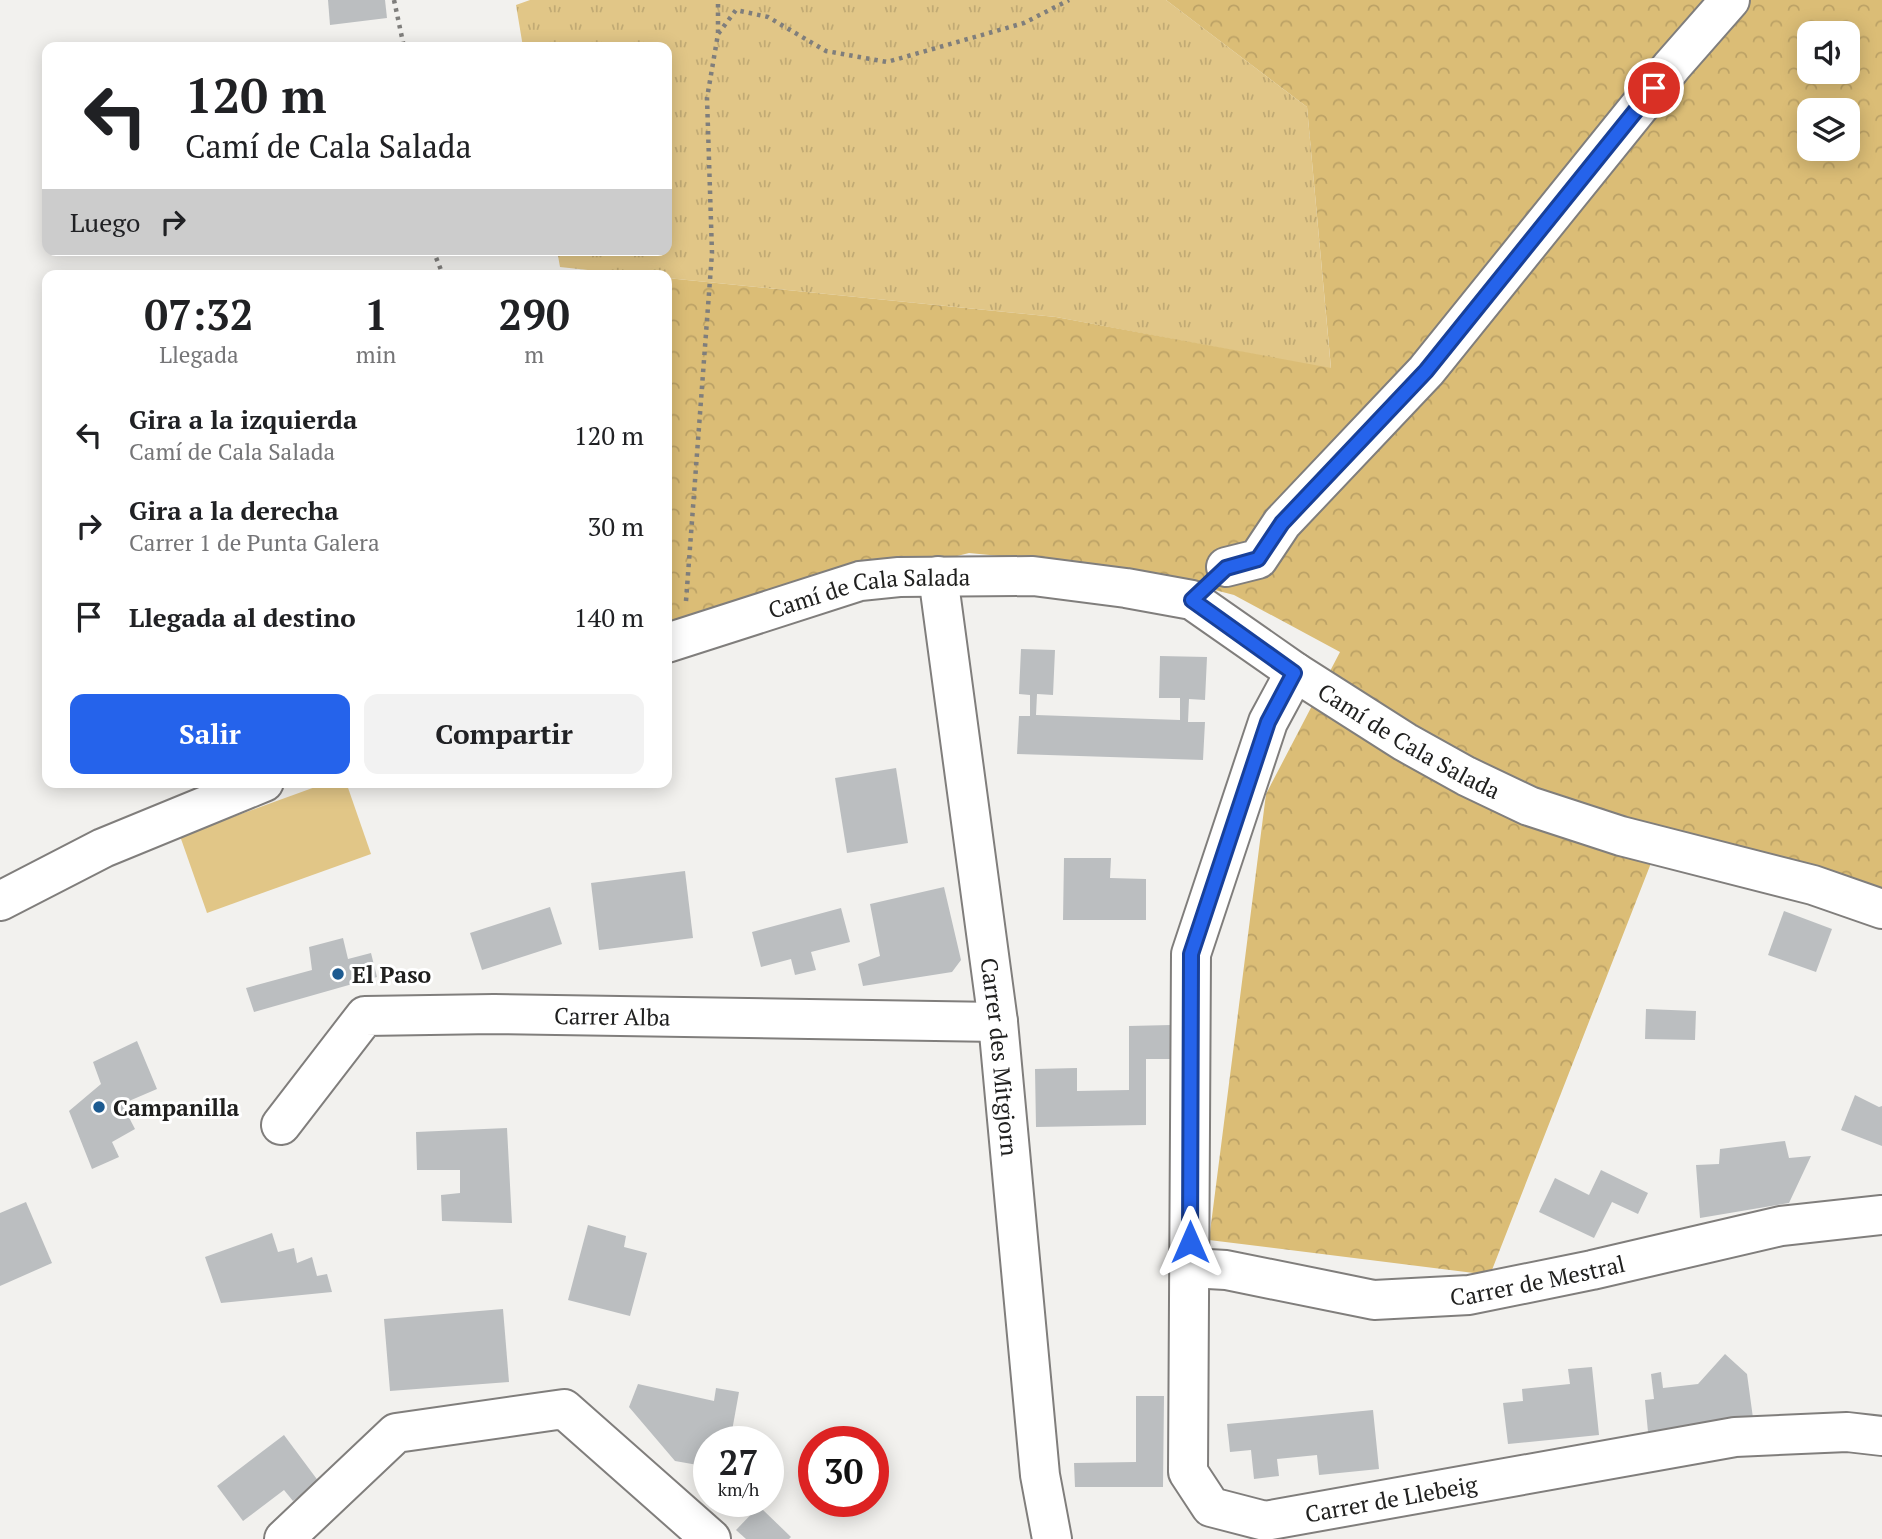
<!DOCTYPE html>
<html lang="es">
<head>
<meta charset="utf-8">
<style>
	:root { --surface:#fff; --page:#f2f2f2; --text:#202124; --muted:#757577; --accent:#2563eb }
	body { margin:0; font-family:"PT Serif",serif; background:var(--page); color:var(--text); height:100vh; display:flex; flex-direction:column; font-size:26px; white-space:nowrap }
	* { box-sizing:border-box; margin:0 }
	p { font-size:23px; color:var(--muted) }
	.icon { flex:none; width:38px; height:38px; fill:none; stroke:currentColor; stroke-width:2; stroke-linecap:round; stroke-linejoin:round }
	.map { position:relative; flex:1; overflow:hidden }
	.sheet { position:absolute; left:42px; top:270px; width:630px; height:518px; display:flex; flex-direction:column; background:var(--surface); border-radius:14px; box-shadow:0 4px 18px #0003 }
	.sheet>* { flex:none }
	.hud { position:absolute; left:42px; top:42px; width:630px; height:214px; border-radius:14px; box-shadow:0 4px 18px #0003; background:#fff; color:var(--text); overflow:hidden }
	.tools { position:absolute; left:1797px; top:21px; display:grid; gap:14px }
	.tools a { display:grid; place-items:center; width:63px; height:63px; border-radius:14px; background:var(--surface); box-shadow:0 4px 18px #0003; font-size:35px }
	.speed { position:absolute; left:693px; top:1426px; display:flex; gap:14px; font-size:35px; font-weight:700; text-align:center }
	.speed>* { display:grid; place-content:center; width:91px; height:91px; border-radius:50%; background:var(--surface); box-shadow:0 4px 18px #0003; line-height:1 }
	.speed small { font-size:18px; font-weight:400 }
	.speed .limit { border:10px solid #d22; background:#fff; color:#111 }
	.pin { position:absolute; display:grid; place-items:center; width:60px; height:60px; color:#fff; margin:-30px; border:4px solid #fff; border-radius:50%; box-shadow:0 2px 7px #0007 }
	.me { position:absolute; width:77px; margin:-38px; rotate:0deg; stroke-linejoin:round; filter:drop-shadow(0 0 5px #0008) }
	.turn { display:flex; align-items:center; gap:24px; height:147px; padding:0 28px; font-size:32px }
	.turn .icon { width:91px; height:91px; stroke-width:2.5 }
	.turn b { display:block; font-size:49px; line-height:60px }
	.then { display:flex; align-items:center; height:66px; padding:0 28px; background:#0003; gap:14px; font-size:26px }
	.eta { display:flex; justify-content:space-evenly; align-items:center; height:119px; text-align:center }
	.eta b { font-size:42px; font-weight:700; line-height:49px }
	.button { display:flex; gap:14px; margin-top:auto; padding:14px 28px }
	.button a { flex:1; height:80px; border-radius:14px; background:var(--accent); color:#fff; font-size:28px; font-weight:700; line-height:80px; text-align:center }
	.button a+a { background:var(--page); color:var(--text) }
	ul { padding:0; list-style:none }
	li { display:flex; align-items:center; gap:21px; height:91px; padding:0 28px }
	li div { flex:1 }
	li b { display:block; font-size:26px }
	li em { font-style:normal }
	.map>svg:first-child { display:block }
	.grass { fill:url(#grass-tufts) }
	.forest { fill:url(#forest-crowns); fill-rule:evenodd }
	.green { fill:#e1c687 }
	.building { fill:#bbbec0 }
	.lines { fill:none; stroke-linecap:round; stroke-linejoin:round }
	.street-casing { stroke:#807e7c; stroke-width:42 }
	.path { stroke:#7f7e7c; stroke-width:4.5; stroke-dasharray:3.5 5; stroke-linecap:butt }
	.street { stroke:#fff; stroke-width:38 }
	.route-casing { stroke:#184099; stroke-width:18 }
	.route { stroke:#2563eb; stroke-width:12 }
	.poi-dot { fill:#1d5b91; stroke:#fff; stroke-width:2.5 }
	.labels { text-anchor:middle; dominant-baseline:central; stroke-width:6; stroke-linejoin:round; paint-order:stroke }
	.street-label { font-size:23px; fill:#20201f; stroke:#fff }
	.poi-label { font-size:23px; font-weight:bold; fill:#20201f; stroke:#fff; text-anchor:start }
</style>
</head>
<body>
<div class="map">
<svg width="1882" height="1539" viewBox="0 0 1882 1539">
	<defs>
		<pattern id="grass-tufts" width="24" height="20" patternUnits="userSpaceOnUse" patternTransform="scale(1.75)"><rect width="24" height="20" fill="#e1c687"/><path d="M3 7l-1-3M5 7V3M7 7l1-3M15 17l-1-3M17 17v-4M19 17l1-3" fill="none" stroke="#c1aa74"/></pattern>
		<pattern id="forest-crowns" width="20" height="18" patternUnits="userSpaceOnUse" patternTransform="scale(1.75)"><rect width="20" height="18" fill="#dbbd76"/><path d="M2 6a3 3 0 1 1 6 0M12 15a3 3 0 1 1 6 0" fill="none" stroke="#bca266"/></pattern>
	</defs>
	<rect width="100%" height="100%" fill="#f2f1ee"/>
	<path class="grass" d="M530,0H1166L1307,107L1331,369L1056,317L667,278V275H634L560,267L557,250H667V47H523L516,5Z"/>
	<path class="forest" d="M1166,0H1882V911L1653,858L1490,1275L1209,1240L1266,794L1340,652L1234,595L1134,569L969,553L667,630V278L1056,317L1331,368L1307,107ZM1810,33H1848V72H1810ZM1810,110H1848V149H1810Z"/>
	<path class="green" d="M329,782H346L371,854L207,913L180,836Z"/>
	<g class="building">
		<path d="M328,0H385L387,18L330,25Z"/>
		<path d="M1021,649L1055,650L1053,695L1037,694L1036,715L1180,720V698H1159L1160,656L1207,657L1205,700L1189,699L1188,722H1205L1203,760L1017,754L1019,716H1030V695L1019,694Z"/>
		<path d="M896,768L908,843L847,853L835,778Z"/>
		<path d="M1064,858H1111L1110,878L1146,879V920H1063Z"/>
		<path d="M685,871L693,938L599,950L591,883Z"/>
		<path d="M944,887L961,960L952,972L863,986L858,964L880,956L870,904Z"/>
		<path d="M550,907L562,944L482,970L470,933Z"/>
		<path d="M841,908L850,942L811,952L816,970L795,975L791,959L761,967L752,932Z"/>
		<path d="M1784,911L1832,929L1816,972L1768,955Z"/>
		<path d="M343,938L348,959L371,953L377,977L254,1012L246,988L312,970L309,947Z"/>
		<path d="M1646,1009L1696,1011L1695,1040L1645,1039Z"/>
		<path d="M1171,1025V1059H1146V1125L1036,1127L1035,1069L1077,1068V1091L1129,1090V1026Z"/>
		<path d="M137,1041L157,1089L122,1104L135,1129L112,1142L119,1157L92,1169L69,1111L101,1084L93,1062Z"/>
		<path d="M1855,1095L1879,1107L1882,1106V1146L1841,1130Z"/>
		<path d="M507,1128L512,1223L442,1221L441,1195L460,1193V1170H417L416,1132Z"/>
		<path d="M1785,1141L1789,1158L1811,1156L1789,1203L1700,1218L1696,1165L1719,1164L1720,1149Z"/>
		<path d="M1601,1170L1648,1193L1638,1214L1612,1202L1594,1238L1539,1212L1555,1178L1589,1195Z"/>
		<path d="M26,1202L52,1263L0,1286V1213Z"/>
		<path d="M588,1225L626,1236L624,1247L647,1253L630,1316L568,1300Z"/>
		<path d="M272,1233L278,1252L294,1248L297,1263L312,1257L317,1276L327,1274L332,1292L221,1303L205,1257Z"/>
		<path d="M503,1309L509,1382L390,1391L384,1319Z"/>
		<path d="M1725,1354L1747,1374L1753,1418L1648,1432L1645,1400L1654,1399L1651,1374L1661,1372L1663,1388L1698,1384Z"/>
		<path d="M1592,1367L1599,1435L1508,1444L1503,1403L1523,1401L1522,1389L1570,1384L1568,1369Z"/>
		<path d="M638,1384L714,1401L716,1388L739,1392L730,1442H709V1467L675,1461L629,1407Z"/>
		<path d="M1136,1396H1164L1163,1487H1075L1074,1463L1136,1462Z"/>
		<path d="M1373,1410L1379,1469L1319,1475L1317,1455L1277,1459L1279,1476L1254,1479L1251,1450L1230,1452L1227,1424Z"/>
		<path d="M284,1435L319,1482L293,1501L284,1490L243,1521L217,1486Z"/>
		<path d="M759,1506L791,1537L789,1539H746L736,1530Z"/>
	</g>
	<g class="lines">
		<g class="street-casing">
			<g id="street">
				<path d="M1226,567L1258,559L1282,523L1426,371L1672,66L1730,0"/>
				<path id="s1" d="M938,576L998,1022L1040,1475L1052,1539"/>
				<path id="s2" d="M667,643L860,581L899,577L1033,576L1126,588L1192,600L1295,672L1405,742L1466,776L1529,806L1621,836L1813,885L1882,909"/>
				<path id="s3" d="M1295,672L1268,722L1191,954L1188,1472L1211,1507L1265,1521L1735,1437L1847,1432L1882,1436"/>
				<path d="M0,901L103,848L264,782"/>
				<path id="s4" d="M281,1125L365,1016L494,1014L998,1022"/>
				<path id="s5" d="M1190,1268L1226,1270L1374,1300L1469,1295L1592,1270L1781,1226L1882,1215"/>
				<path d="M284,1539L396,1433L564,1409L711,1539"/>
			</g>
		</g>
		<g class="path">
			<path d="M394,0L404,47"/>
			<path d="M718,33V0"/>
			<path d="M433,250L443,275"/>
			<path d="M686,601L712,253L707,98L718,34L736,10L768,17L826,51L887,62L1024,23L1069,0"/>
		</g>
		<use href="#street" class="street"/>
	</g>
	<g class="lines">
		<g class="route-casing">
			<path id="route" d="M1190,1242L1191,954L1268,722L1294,673L1192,600L1226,568L1258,559L1282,523L1426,371L1654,88"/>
		</g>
		<use href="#route" class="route"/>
	</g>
	<g class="poi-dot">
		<circle cx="338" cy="974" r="7"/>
		<circle cx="99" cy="1107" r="7"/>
	</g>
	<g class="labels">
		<g class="street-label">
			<text stroke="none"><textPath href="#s2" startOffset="210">Camí de Cala Salada</textPath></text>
			<text stroke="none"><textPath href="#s2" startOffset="796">Camí de Cala Salada</textPath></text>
			<text stroke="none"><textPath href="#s4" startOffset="385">Carrer Alba</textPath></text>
			<text stroke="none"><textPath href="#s1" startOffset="485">Carrer des Mitgjorn</textPath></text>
			<text stroke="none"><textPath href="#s5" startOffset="352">Carrer de Mestral</textPath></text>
			<text stroke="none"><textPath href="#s3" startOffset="1045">Carrer de Llebeig</textPath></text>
		</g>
		<g class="poi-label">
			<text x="352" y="974">El Paso</text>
			<text x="113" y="1107">Campanilla</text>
		</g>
	</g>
</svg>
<div class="tools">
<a><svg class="icon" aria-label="sound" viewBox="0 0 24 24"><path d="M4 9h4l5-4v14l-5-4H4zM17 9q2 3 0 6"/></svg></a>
<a><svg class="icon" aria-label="layers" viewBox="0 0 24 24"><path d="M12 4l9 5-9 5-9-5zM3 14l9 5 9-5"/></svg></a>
</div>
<div class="speed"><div>27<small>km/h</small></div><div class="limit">30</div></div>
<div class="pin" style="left:1654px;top:88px;background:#d93025"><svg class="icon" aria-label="arrive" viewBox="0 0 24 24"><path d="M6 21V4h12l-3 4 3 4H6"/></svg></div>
<svg class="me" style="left:1190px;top:1242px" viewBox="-20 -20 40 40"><path d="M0-17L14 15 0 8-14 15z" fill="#2563eb" stroke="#fff" stroke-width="4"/></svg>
<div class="hud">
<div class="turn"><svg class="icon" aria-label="left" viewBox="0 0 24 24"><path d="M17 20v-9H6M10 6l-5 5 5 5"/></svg><div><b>120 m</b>Camí de Cala Salada</div></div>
<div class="then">Luego<svg class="icon" aria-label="right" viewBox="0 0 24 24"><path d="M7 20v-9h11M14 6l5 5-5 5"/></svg></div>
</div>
<section class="sheet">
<div class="eta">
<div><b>07:32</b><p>Llegada</p></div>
<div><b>1</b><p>min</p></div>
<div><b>290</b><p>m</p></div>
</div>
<ul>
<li><svg class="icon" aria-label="left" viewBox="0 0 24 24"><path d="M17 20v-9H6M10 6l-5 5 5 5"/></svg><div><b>Gira a la izquierda</b><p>Camí de Cala Salada</p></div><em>120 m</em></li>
<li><svg class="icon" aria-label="right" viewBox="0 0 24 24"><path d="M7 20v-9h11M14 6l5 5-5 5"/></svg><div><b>Gira a la derecha</b><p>Carrer 1 de Punta Galera</p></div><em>30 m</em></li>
<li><svg class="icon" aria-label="arrive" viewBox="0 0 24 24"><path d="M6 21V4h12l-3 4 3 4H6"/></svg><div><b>Llegada al destino</b></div><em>140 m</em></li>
</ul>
<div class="button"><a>Salir</a><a>Compartir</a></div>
</section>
</div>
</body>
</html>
